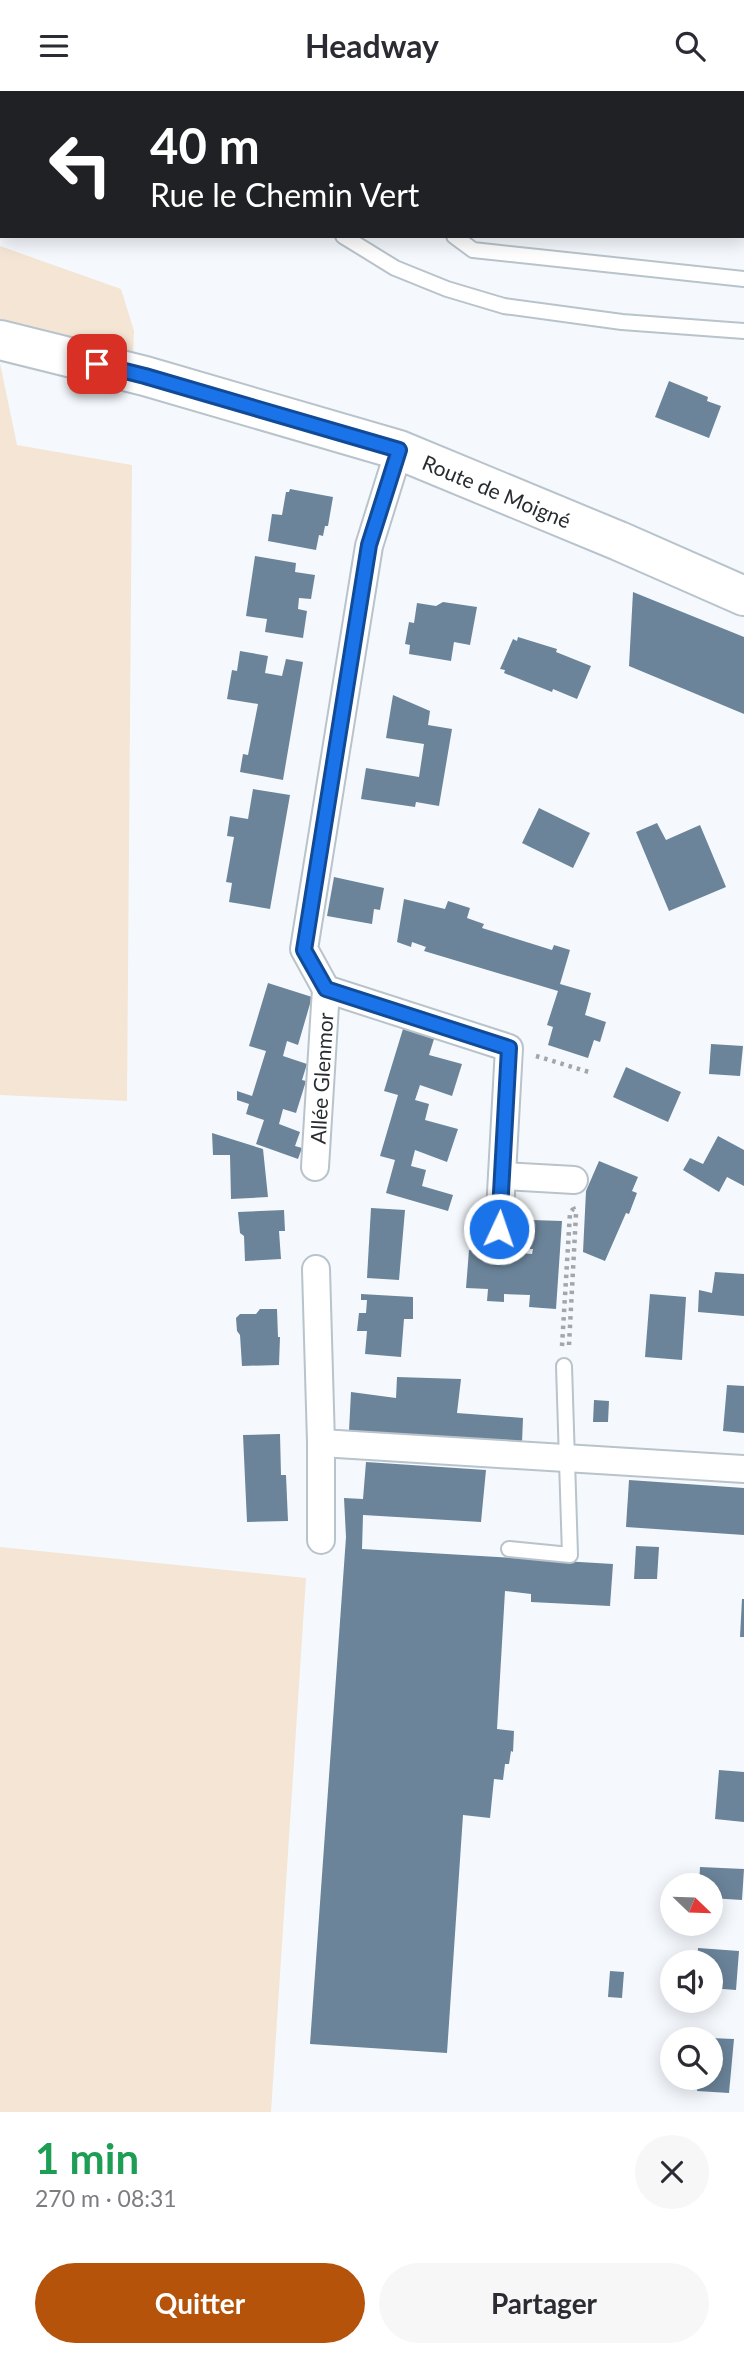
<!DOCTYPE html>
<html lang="fr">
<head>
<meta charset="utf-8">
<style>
	:root { --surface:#fff; --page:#f7f7f7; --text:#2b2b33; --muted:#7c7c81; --accent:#b45309 }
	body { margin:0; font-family:Lato,sans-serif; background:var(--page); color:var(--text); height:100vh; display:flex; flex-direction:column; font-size:26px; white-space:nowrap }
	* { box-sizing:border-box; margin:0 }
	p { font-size:23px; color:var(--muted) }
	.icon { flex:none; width:38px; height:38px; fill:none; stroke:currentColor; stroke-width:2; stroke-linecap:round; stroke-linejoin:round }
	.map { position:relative; height:2021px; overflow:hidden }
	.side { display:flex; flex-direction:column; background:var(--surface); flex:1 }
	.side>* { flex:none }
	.top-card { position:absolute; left:0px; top:0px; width:746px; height:147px; box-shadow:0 4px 18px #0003; background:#202124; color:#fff; overflow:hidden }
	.needle { width:46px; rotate:113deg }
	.controls { position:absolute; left:660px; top:1782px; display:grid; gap:14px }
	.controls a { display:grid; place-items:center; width:63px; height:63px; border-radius:50%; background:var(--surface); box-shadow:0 4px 18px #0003; font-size:35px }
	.pin { position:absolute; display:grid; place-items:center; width:60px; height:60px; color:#fff; margin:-30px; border-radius:14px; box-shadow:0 4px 10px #0006 }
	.me { position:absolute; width:77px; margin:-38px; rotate:3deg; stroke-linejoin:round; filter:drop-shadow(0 0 5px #0008) }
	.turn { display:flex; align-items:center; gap:24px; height:147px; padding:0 35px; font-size:32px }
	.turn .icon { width:91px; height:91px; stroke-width:2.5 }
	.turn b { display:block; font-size:49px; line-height:60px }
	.round { display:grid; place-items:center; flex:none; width:74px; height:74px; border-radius:37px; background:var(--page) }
	.summary { display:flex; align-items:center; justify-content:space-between; height:119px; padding:0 35px }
	h1 { font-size:42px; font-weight:700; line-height:52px; color:#1e9e55 }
	.primary-button { display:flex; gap:14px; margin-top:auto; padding:14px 35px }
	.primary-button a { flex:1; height:80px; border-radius:42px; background:var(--accent); color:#fff; font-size:28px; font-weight:700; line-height:80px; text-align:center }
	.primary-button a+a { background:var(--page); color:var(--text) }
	header { display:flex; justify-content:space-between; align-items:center; height:91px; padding:0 35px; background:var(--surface); font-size:32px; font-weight:700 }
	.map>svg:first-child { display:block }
	.green { fill:#f4e5d5 }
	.building { fill:#6b849a }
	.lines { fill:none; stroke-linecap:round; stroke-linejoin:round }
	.lane-casing { stroke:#b8c3cc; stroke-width:18 }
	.street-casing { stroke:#b8c3cc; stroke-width:30 }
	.secondary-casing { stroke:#b8c3cc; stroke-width:42 }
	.path { stroke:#a3a7ab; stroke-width:4.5; stroke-dasharray:3.5 5; stroke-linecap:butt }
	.lane { stroke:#fff; stroke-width:14 }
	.street { stroke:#fff; stroke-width:26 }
	.secondary { stroke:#fff; stroke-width:38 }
	.route-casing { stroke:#114b97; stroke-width:18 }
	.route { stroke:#1a73e8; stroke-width:12 }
	.labels { text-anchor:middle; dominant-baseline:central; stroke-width:5; stroke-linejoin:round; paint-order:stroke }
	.street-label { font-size:21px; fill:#282c30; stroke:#fff }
</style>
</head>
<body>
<header><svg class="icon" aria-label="menu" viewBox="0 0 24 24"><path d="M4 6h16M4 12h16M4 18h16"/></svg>Headway<svg class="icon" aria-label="search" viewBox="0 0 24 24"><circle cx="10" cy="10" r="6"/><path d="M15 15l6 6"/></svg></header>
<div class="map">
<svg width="744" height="2021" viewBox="0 0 744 2021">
	<rect width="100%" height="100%" fill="#f5f9fd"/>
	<g class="green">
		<path d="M0,155L121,198L134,240L133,262L0,230Z"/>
		<path d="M0,272L17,354L132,374L127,1010L0,1004Z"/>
		<path d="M0,1456L306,1487L271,2021H0Z"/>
	</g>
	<g class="building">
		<path d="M669,290L708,306L707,310L721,315L709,347L655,326Z"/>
		<path d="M290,398L333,406L328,435H325L323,445L319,444L316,459L268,450L272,423L282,424L286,401H289Z"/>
		<path d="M255,465L296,472L295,481L315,484L311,508L299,507L298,518L307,520L303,547L265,541L267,528L246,525Z"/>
		<path d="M633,501L744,546V623L629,575Z"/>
		<path d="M443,511L477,516L470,554L454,551L451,570L409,563L410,554L405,553L409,531L414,532L417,512L436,515Z"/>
		<path d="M518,546L557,558L556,561L591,575L577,608L553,598L552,601L504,582L505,579L500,578L513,548L517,550Z"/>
		<path d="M240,560L268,565L265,582L282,585L286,568L303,571L283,689L240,681L243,663L248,664L258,613L227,608L232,579L237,580Z"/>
		<path d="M393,604L430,620L428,634L452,638L439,715L416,711L415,716L361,708L366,677L419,686L424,653L386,647Z"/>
		<path d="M253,698L290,704L270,818L229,811L232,792L226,791L234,746L227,745L230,725L248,728Z"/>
		<path d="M539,717L590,742L573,777L522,752Z"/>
		<path d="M657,732L666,749L700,734L726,796L669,820L636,741Z"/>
		<path d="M334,786L384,797L380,819L374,818L372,833L327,825Z"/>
		<path d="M404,808L445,818L448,810L470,817L467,827L484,833L482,837L552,859L554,854L570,859L560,893L591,902L585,924L606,931L600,951L594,949L588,967L548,954L553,936L547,934L558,900L424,860L426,856L412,851L411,856L397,851Z"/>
		<path d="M268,892L312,906L298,954L287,950L283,965L307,973L302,989L306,990L296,1022L283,1018L279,1033L300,1041L295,1055L302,1057L298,1068L256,1053L264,1029L246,1023L249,1013L237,1009V1000L252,1005L266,960L249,955Z"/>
		<path d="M403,938L434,948L429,964L462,973L452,1005L420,994L415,1009L429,1013L425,1029L458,1038L447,1071L415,1059L411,1075L426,1079L422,1095L453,1104L448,1120L386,1102L395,1069L380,1065L398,1004L384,1000Z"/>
		<path d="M711,953L743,955L740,985L709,983Z"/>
		<path d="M626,976L681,1001L668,1031L613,1006Z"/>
		<path d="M212,1042L263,1058L268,1106L231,1108L230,1064H213Z"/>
		<path d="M718,1045L744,1059V1095L727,1086L719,1101L683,1079L690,1067L703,1073Z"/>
		<path d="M599,1070L638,1086L632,1100L637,1102L629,1123L626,1122L605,1170L583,1161L586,1100Z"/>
		<path d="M371,1117L405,1119L399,1189L367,1187Z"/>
		<path d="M284,1119L285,1140H279L281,1168L245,1170L244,1145L240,1142L238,1121Z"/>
		<path d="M532,1129L562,1130L556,1218L529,1216L530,1204L504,1203V1211L487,1210L488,1198L466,1197L469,1159L488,1160V1153L507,1155V1161L532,1163L533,1158H530Z"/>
		<path d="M715,1181L744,1183V1225L698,1221L699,1199L712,1202Z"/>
		<path d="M361,1203L413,1206V1228H404L401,1266L365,1263L367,1240H357L359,1222H366L367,1209H361Z"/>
		<path d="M650,1203L686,1206L682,1269L645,1266Z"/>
		<path d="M260,1218H277L278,1246H280L279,1274L242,1275L240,1244L237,1240L236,1227L240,1223H256Z"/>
		<path d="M397,1286L461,1288L457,1322L523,1327L522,1352L349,1340L351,1301L396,1307Z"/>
		<path d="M727,1294L744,1295V1342L723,1340Z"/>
		<path d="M594,1309L609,1310L608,1331H593Z"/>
		<path d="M280,1343L281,1384H286L288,1430L247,1431L243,1344Z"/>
		<path d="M366,1371L486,1379L481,1431L363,1424L362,1458L613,1473L610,1515L531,1511V1503L505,1500L497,1638L514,1640L513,1661L511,1660L509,1673H505L503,1689L494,1688L490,1727L463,1724L447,1962L310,1953L346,1446L344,1407L363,1408Z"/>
		<path d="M629,1389L744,1397V1444L626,1436Z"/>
		<path d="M636,1455L659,1456L657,1488H634Z"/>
		<path d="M742,1508H744V1546H740Z"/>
		<path d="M719,1679L744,1681V1731L715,1728Z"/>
		<path d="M700,1776L744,1778L742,1809L710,1807V1794H699Z"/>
		<path d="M698,1857L739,1860L736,1899L710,1897V1871H697Z"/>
		<path d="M610,1880L624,1881L622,1907L608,1906Z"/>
		<path d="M710,1947L734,1948L729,2002L697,2000L698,1986H710Z"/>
	</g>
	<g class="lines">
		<g class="lane-casing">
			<g id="lane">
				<path d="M139,0L143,2"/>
				<path d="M0,10L2,11"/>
				<path d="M343,145L395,177L447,198L504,215L622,231L744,240"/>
				<path d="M454,145L473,159L744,188"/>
				<path d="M509,1458L570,1464L564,1275"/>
			</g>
		</g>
		<g class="street-casing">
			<g id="street">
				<path d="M399,359L369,455L304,858L326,898L509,957L499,1138"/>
				<path id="s1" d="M315,1076L326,898"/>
				<path d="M502,1085L574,1089"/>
				<path d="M316,1178L321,1352L744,1378"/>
				<path d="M321,1352V1449"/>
			</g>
		</g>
		<g class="secondary-casing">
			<g id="secondary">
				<path id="s2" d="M0,249L145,285L399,359L619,450L744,505"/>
			</g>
		</g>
		<g class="path">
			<path d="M536,965L589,981"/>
			<path d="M569,1254L576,1123L573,1116"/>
			<path d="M562,1255L570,1122L573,1118"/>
		</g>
		<use href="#lane" class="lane"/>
		<use href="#street" class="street"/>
		<use href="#secondary" class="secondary"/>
	</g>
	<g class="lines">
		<g class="route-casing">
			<path id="route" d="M97,273L145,285L399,359L369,454L304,859L326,898L509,957L499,1138"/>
		</g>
		<use href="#route" class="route"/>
	</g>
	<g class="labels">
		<g class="street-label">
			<text stroke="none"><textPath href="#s2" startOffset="520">Route de Moigné</textPath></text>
			<text stroke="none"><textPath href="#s1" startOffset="89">Allée Glenmor</textPath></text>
		</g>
	</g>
</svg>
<div class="controls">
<a><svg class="needle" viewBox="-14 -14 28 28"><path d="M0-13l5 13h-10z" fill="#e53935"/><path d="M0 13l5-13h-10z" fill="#7c7c81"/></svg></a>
<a><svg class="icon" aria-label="sound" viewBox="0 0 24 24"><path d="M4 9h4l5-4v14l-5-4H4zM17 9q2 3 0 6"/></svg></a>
<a><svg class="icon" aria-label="search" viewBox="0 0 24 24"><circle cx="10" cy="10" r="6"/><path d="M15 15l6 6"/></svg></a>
</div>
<div class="pin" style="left:97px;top:273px;background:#d93025"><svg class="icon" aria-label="arrive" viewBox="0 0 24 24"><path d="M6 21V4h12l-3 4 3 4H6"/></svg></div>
<svg class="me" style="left:499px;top:1138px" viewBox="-20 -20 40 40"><circle r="17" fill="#1a73e8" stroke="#fff" stroke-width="3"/><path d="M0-11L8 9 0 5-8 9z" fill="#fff"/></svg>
<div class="top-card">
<div class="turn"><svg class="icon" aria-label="left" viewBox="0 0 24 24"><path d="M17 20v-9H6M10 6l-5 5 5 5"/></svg><div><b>40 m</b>Rue le Chemin Vert</div></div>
</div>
</div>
<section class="side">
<div class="summary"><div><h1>1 min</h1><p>270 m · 08:31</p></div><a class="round"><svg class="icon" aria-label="close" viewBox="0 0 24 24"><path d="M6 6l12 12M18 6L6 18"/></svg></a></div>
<div class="primary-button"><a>Quitter</a><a>Partager</a></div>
</section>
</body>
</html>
